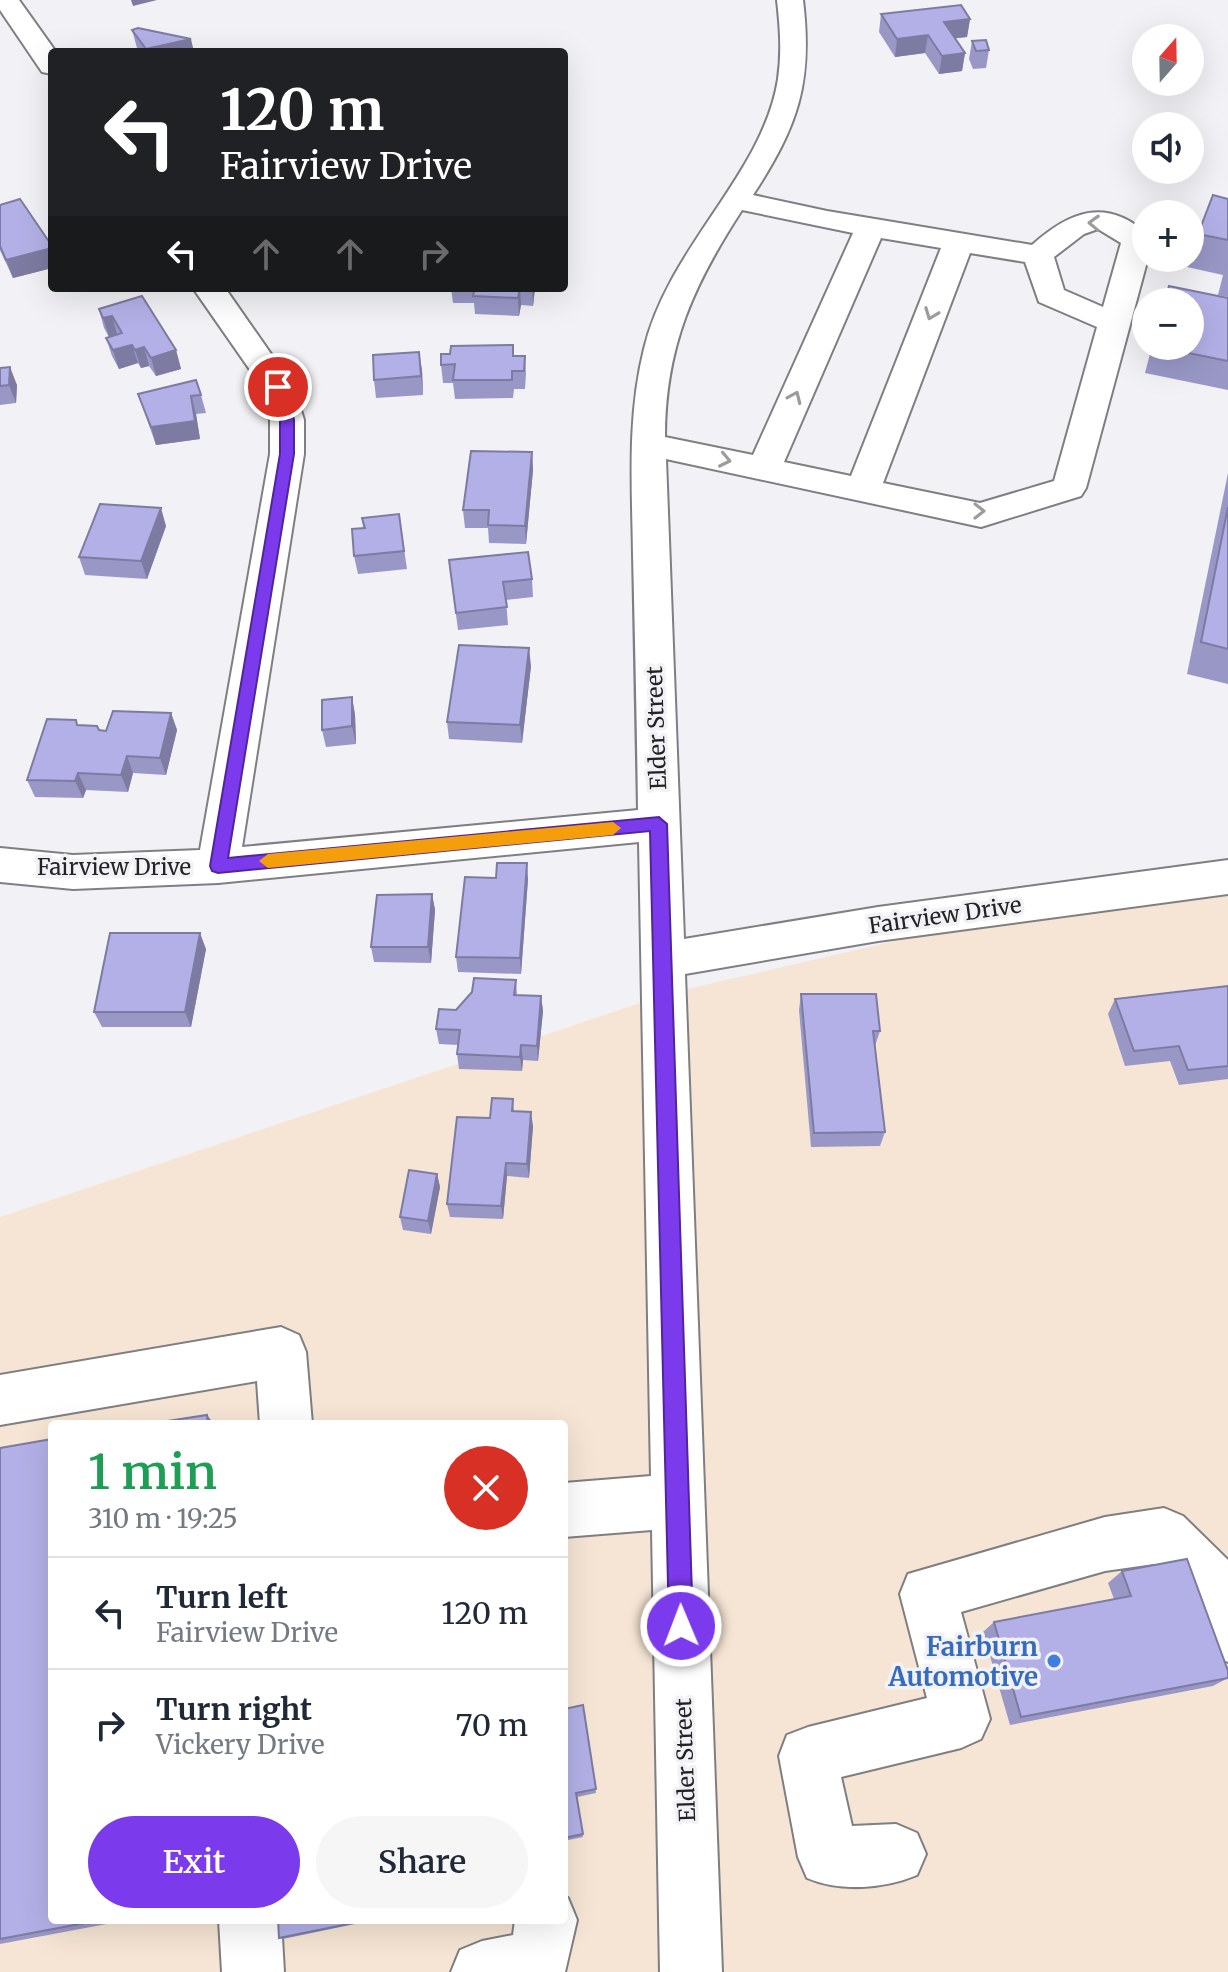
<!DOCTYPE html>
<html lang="en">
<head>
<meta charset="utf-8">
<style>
	:root { --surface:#fff; --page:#f6f6f7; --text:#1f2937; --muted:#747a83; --line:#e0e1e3; --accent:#7c3aed }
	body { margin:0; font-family:Merriweather,serif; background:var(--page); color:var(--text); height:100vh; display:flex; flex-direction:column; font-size:30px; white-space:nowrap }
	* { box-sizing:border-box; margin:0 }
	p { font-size:26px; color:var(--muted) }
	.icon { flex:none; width:44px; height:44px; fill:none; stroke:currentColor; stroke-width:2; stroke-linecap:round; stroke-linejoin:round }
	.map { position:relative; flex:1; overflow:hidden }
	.side { position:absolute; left:48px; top:1420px; width:520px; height:504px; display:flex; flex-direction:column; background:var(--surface); border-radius:8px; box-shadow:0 8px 32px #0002 }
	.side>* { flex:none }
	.guide { position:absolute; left:48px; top:48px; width:520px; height:244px; border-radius:8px; box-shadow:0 8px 32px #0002; background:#202124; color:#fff; overflow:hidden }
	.needle { width:52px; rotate:20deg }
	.controls { position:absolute; left:1132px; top:24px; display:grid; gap:16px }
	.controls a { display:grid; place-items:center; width:72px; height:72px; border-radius:50%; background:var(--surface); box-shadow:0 8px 32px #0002; font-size:40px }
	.pin { position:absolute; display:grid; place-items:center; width:68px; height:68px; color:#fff; margin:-34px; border:4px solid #fff; border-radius:50%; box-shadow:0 2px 8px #0007 }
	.me { position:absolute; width:88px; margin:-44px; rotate:359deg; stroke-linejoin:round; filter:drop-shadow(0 0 6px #0008) }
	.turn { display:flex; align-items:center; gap:28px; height:168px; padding:0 40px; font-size:36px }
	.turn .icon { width:104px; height:104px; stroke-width:2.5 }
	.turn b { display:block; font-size:56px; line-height:68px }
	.lanes { display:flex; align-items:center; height:76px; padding:0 40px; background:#0003; justify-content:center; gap:40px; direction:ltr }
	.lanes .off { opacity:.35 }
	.round { display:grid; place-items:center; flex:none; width:84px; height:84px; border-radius:42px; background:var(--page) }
	.headline { display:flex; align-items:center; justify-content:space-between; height:136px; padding:0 40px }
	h1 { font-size:48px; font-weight:600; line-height:60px; color:#1e9e55 }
	.action { display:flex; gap:16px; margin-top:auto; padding:16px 40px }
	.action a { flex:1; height:92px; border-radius:48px; background:var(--accent); color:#fff; font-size:32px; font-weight:600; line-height:92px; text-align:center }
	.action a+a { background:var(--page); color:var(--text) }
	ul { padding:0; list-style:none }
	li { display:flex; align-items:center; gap:24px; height:112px; padding:0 40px; border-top:2px solid var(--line) }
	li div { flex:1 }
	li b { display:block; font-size:30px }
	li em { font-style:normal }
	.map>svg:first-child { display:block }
	.commercial { fill:#f6e5d4; fill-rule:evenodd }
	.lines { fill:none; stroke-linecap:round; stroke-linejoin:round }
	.minor-casing { stroke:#7f7f83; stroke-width:4 }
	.minor { fill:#fff; fill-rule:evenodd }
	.wall { fill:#9997c6 }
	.shaded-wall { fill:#7d7ba1 }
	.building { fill:#b2b0e6; stroke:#7d7ba1; stroke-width:2 }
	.oneway { stroke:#9c9c9c }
	.route { fill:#7c3aed; stroke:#51269a; stroke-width:2 }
	.slow { fill:#f59e0b }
	.shop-dot { fill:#3f7fe0; stroke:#f2f2f6; stroke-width:3 }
	.labels { text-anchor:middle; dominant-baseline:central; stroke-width:7; stroke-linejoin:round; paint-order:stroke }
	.street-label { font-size:22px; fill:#232324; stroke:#f2f2f6 }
	.near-shop-label { font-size:26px; font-weight:bold; fill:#366cbe; stroke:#f2f2f6; text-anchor:end }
</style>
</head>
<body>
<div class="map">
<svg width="1228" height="1972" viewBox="0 0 1228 1972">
	<rect width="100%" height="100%" fill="#f2f2f6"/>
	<path class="commercial" d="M1228,864V1972H0V1217L670,993ZM52,1424H564V1920H52Z"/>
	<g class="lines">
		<g class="minor-casing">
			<g id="minor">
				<path d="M0,0H19L56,52H52V74L42,72L0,10Z"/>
				<path d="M777,0H803C813,83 798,126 753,195L827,211L1032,245C1069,212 1105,197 1146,233L1148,258L1086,488L1081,496L981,527L666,459L684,939L878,907L1228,860V894L878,941L685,974L722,1972H660L652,1530L564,1537V1483L651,1476L639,842L218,883L73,889L0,882V848L73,855L200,850L270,454V420L262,387L193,288H225L294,387L304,420V454L242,847L638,810C637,725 635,640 633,554C632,485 627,417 644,349C668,247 763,175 778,79C782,52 780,27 777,0ZM742,210L853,233L753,455L665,437C665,346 694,284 742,210ZM1098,229L1121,243L1103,307L1064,290L1054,257L1084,234ZM881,238L941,248L851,476L784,462ZM970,253L1025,262L1039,302L1097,327L1054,481L980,503L883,483Z"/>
				<path d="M281,1327L299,1335L306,1352L312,1424H260L257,1381L0,1425V1375Z"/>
				<path d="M1164,1508L1183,1516L1228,1560V1662L1208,1654L1188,1598L1154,1564L1105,1571L961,1612L990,1719L981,1739L961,1748L841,1777L852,1826L896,1824L917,1833L926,1854L917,1875C884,1889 840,1892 807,1878L798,1857L779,1756L787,1735L808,1727L927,1698L900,1594L908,1574L1105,1517Z"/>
				<path d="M564,1897L568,1898L577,1920L565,1972H451L460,1950L482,1941L513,1935L515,1920H564Z"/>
				<path d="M219,1920H281L284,1972H222Z"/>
			</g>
		</g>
		<use href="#minor" class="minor"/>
	</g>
	<g class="wall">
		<path d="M881,14L970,19L967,37L955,38L965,53L962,71L939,74L925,53L895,57L879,32Z"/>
		<path d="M132,30L194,52H140L137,48Z"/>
		<path d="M972,41L989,50L986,68L973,69L969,59Z"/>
		<path d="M1228,199V297L1218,295L1223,275L1187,267L1198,234Z"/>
		<path d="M0,205L52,246V268L13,278L0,250Z"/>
		<path d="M1169,286L1228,298V390L1145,373L1152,346H1190V302H1164Z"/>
		<path d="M451,288H535L533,306L521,305L519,316L475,314L474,303H453Z"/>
		<path d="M99,309L176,350L181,369L156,376L149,366L141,368L138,363L119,369L112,356L106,338L109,337L104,328Z"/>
		<path d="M513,356H525L526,374L525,389H514L513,398L455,399L453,383H443L441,365Z"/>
		<path d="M0,368L17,385L16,403L0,405Z"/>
		<path d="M422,370L423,395L376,398L374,380Z"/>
		<path d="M138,394L201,395L206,413L196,414L200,439L156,445Z"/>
		<path d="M532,452L533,470L526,544L489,543L488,528H465L463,510Z"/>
		<path d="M1228,473V684L1187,674Z"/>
		<path d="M399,514L407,569L358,574L354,556L363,528L362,518Z"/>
		<path d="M166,526L147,579L85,575L79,557Z"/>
		<path d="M449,560L532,579L533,597L506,600L508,625L458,630Z"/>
		<path d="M531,666L522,743L449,739L447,722Z"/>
		<path d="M352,697L355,715L356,744L326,747L322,730Z"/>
		<path d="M171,713L177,730L166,775L133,773L128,792L86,790L83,798L35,797L27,780L78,725L106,731Z"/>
		<path d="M528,879L521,974L458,972L456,957Z"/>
		<path d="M432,894L435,910L431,963L374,962L371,947Z"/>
		<path d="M206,949L191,1027H102L94,1012Z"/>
		<path d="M516,980L517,995L541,996L543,1011L538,1061L523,1060L522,1071L459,1069L457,1054L458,1045L439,1044L436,1029L456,1010Z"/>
		<path d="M1228,986V1079L1179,1085L1170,1061L1125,1066L1108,1014L1115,999Z"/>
		<path d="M801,994L880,1031L875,1046L885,1132L880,1146L811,1147L799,1010Z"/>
		<path d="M513,1099L514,1111L533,1126L529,1178L507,1176L503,1219L450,1217L447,1204L490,1118Z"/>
		<path d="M437,1174L440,1187L431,1234L403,1230L400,1217Z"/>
		<path d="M0,1448L52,1920H128L0,1944Z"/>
		<path d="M1122,1571L1228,1671V1678L1213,1686L1010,1725L983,1632L994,1622L1114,1599L1108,1583Z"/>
		<path d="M583,1705L596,1793L577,1797L583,1837L564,1841V1709Z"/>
		<path d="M278,1920H374L283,1939L279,1938Z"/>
	</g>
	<g class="shaded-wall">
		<path d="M131,0H157L133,6Z"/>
		<path d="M970,19L967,37L941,40L944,22Z"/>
		<path d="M928,35L925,53L895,57L897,39Z"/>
		<path d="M191,39L194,52H147L146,49Z"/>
		<path d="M965,53L962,71L939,74L942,56Z"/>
		<path d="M52,248V268L13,278L6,260Z"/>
		<path d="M520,288L521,305L519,316L518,298Z"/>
		<path d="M532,288H535L533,306Z"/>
		<path d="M112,316L117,334L109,337L103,318Z"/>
		<path d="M132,345L138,363L119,369L113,350Z"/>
		<path d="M144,347L149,366L141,368L135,350Z"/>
		<path d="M176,350L181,369L156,376L151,358Z"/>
		<path d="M419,352L422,370L423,395L421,376Z"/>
		<path d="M10,367L17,385L16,403L9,385Z"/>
		<path d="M191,396L196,414L200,439L156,445L151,427Z"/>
		<path d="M532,452L533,470L526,544L525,526Z"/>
		<path d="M161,508L166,526L147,579L141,561Z"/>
		<path d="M529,648L531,666L522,743L520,725Z"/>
		<path d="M352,697L355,715L356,744L352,726Z"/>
		<path d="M171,713L177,730L166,775L160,758Z"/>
		<path d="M127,756L133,773L128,792L121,775Z"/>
		<path d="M78,773L86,790L83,798L75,781Z"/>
		<path d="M527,863L528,879L521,974L520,958Z"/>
		<path d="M432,894L435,910L431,963L428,947Z"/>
		<path d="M200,933L206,949L191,1027L185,1012Z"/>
		<path d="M541,996L543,1011L538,1061L537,1046Z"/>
		<path d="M521,1045L523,1060L522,1071L520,1057Z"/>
		<path d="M531,1112L533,1126L529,1178L527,1164Z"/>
		<path d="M506,1163L507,1176L503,1219L501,1206Z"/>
		<path d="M437,1174L440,1187L431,1234L428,1221Z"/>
		<path d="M207,1415L214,1424H208Z"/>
	</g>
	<g class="building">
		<path d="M961,5L970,19L944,22L965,53L942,56L928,35L897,39L881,14Z"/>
		<path d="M138,28L191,39L146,49L132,30Z"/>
		<path d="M986,40L989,50L976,51L972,41Z"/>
		<path d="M1213,195L1228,199V240L1198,234Z"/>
		<path d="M20,199L52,246V248L6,260L0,246V205Z"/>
		<path d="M1169,286L1228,298V361L1154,346H1190V302H1165Z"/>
		<path d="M475,288H520L518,298L473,296Z"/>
		<path d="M142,296L176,350L151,358L144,347L135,350L132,345L113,350L106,338L122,333L112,316L103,318L99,309Z"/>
		<path d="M513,345V356H525L524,371H512V380H453L455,364L441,365V354H450L451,346Z"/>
		<path d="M419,352L421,376L374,380L373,355Z"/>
		<path d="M10,367L9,385L0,386V368Z"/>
		<path d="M196,380L201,395L191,396L195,421L151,427L138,394Z"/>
		<path d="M471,451L532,452L525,526L488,525L489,510H463Z"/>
		<path d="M100,504L161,508L141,561L79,557Z"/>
		<path d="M1228,507V649L1201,642Z"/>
		<path d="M399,514L404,551L354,556L352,529L365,528L362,518Z"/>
		<path d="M528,552L532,579L503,582L507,607L456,613L449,560Z"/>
		<path d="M459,645L529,648L520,725L447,722Z"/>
		<path d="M352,697V726L322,730V700Z"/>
		<path d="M113,711L171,713L160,758L127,756L121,775L78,773L75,781L27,780L47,719L76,720L77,725L97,726L99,730L106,731Z"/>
		<path d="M497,863H527L520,958L456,957L465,877L496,878Z"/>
		<path d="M432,894L428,947H371L377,895Z"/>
		<path d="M110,933H200L185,1012H94Z"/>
		<path d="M474,978L516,980L514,995L541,996L537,1046L521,1045L520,1057L457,1054L460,1030L436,1029L439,1009L456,1010L472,992Z"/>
		<path d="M1228,986V1066L1188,1070L1179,1046L1134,1051L1115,999Z"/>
		<path d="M801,994H876L880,1031H873L885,1132L814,1133Z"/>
		<path d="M492,1098L513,1099L512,1111L531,1112L527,1164L506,1163L501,1206L447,1204L457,1117L490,1118Z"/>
		<path d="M409,1170L437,1174L428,1221L400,1217Z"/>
		<path d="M207,1415L208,1424H148Z"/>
		<path d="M52,1439V1920H101L0,1939V1448Z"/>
		<path d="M1187,1559L1228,1671V1678L1021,1717L994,1622L1131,1596L1122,1571Z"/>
		<path d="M583,1705L596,1789L576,1793L583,1834L564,1838V1709Z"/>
		<path d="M278,1920H368L279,1938Z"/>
	</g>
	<defs><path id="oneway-chevron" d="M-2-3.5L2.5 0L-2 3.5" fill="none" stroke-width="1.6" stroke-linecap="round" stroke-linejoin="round" transform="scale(2)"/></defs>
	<g class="oneway">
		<use href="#oneway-chevron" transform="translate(1094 223) rotate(-178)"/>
		<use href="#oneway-chevron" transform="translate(931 314) rotate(111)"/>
		<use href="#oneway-chevron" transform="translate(795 397) rotate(-66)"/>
		<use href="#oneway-chevron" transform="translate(725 460) rotate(12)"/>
		<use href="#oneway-chevron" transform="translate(979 511)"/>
	</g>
	<path class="route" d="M278,382L285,387L294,420V454L228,858L659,817L667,824L693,1626L689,1634L681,1637L673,1634L669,1626L650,831L218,873L212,871L210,866L280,454V420L271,387Z"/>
	<path class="slow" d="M613,822L621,828L613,835L268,868L259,861L268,854Z"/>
	<circle class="shop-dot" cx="1054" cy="1661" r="8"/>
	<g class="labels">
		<g class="street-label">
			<text transform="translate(656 728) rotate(-92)">Elder Street</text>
			<text x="114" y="867">Fairview Drive</text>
			<text transform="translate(945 915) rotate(-8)">Fairview Drive</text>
			<text transform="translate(685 1760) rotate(-92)">Elder Street</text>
		</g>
		<g class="near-shop-label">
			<text x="1038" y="1646">Fairburn<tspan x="1038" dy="30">Automotive</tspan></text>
		</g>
	</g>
</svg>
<div class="controls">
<a><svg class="needle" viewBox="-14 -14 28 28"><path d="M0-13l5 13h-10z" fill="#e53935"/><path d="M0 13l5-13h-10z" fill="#747a83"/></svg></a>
<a><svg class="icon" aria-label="sound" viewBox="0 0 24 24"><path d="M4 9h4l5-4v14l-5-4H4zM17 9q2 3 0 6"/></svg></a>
<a>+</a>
<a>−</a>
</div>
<div class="pin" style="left:278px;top:387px;background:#d93025"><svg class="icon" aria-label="arrive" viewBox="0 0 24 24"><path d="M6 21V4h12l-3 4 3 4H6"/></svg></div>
<svg class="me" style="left:681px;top:1626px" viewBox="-20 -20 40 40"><circle r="17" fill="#7c3aed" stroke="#fff" stroke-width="3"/><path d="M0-11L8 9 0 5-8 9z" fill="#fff"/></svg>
<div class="guide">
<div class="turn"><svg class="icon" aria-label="left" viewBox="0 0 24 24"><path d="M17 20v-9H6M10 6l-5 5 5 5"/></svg><div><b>120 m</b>Fairview Drive</div></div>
<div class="lanes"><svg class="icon" aria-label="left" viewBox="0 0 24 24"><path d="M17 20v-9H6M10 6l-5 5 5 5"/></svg><svg class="icon off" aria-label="ahead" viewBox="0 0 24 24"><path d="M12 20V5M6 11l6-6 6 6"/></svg><svg class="icon off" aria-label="ahead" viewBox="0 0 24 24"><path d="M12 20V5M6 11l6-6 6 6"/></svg><svg class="icon off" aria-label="right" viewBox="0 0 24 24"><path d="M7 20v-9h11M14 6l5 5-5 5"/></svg></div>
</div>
<section class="side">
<div class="headline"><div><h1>1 min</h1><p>310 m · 19:25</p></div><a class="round" style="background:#d93025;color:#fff"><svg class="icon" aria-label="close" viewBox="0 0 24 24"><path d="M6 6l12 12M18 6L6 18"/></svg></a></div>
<ul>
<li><svg class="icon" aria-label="left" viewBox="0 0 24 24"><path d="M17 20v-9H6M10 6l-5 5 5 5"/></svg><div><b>Turn left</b><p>Fairview Drive</p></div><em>120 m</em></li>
<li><svg class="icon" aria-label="right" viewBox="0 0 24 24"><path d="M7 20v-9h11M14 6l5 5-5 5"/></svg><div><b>Turn right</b><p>Vickery Drive</p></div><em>70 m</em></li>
</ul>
<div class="action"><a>Exit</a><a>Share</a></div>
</section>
</div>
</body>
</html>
